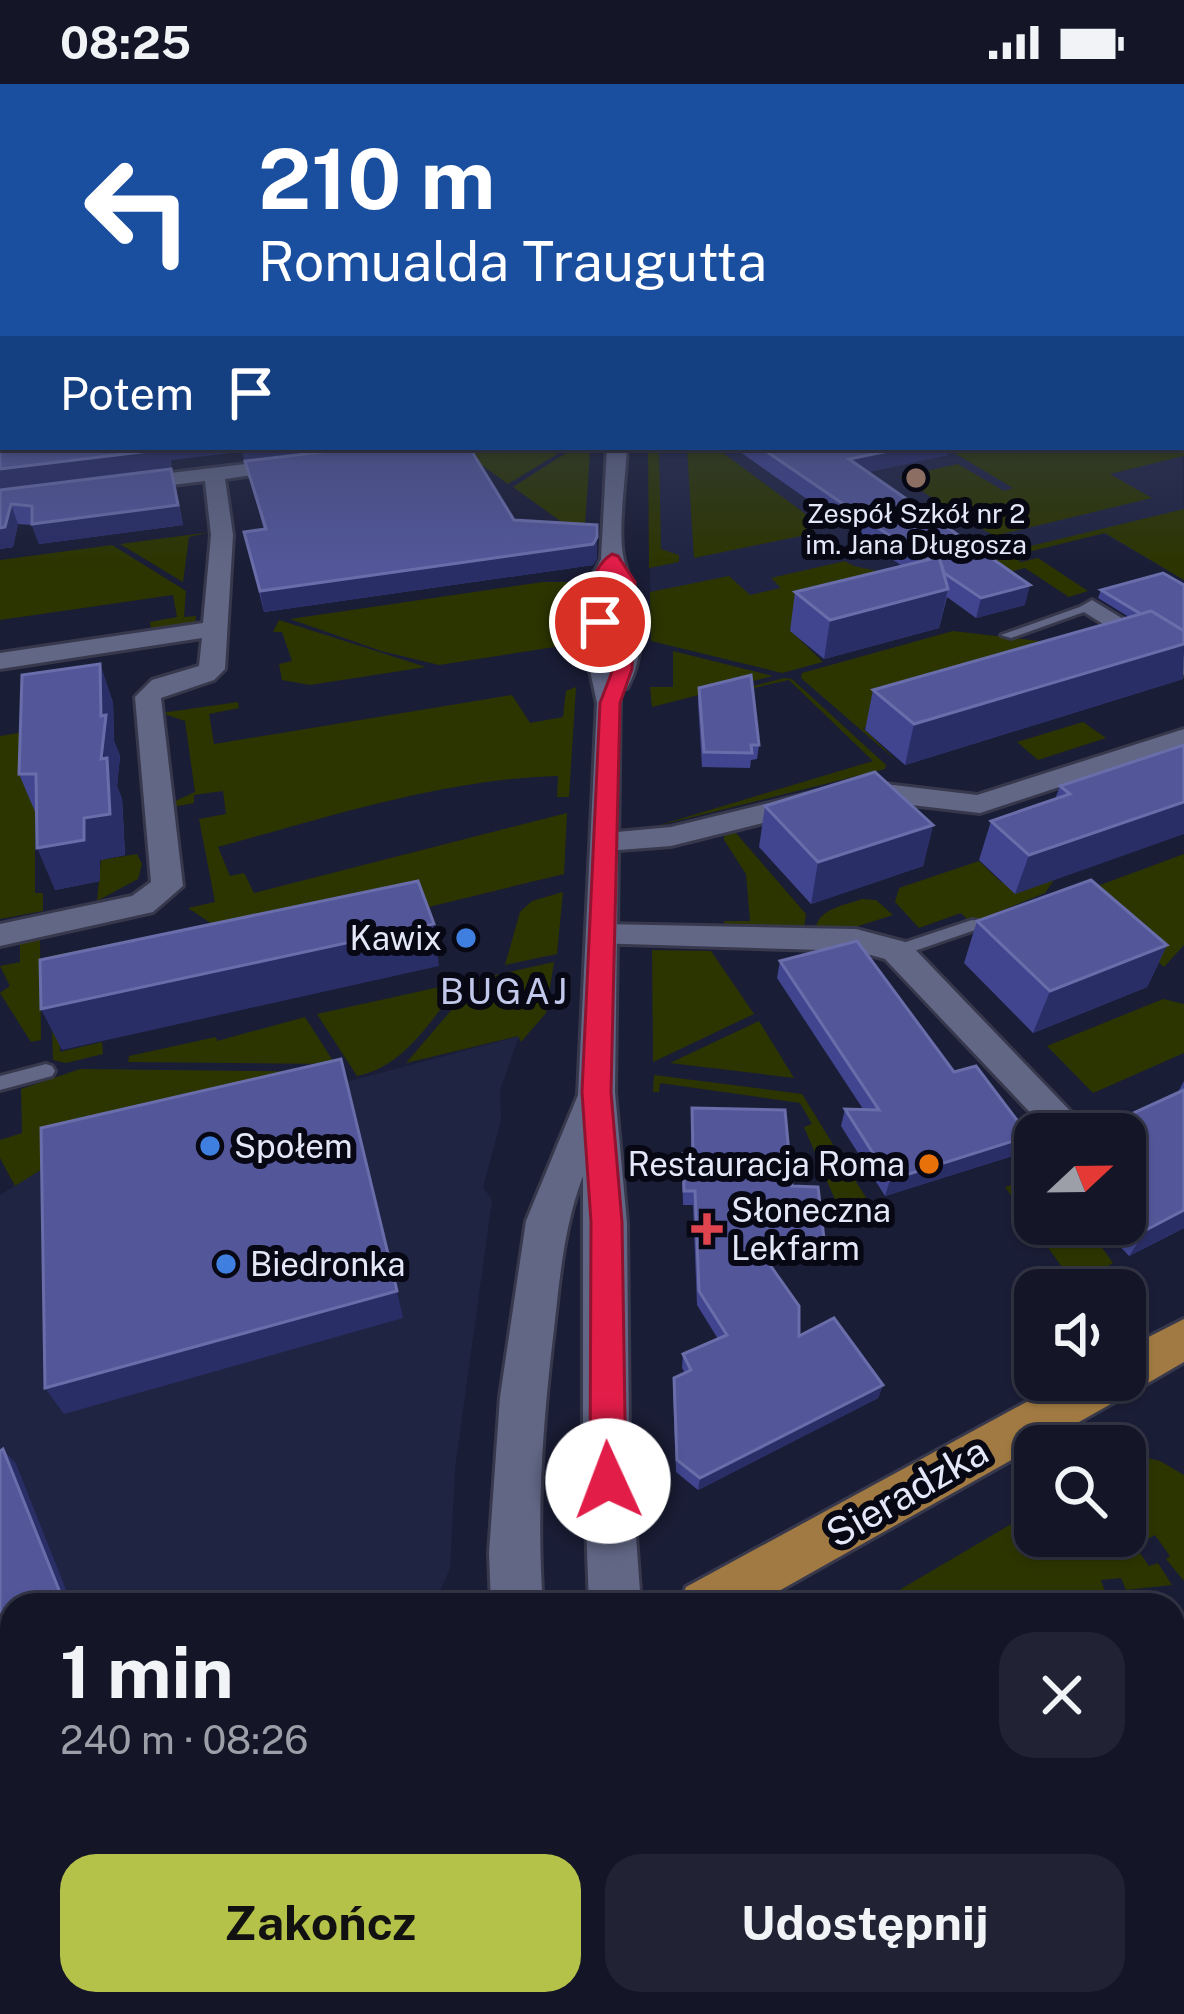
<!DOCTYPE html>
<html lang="pl">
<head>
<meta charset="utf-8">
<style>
	:root { --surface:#141628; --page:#212334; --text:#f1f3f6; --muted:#9d9fa8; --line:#333545; --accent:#b4c24a }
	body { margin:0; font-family:"Public Sans",sans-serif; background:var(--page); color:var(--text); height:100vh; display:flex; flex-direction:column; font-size:45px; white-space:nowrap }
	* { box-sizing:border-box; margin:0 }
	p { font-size:39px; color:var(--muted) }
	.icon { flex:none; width:66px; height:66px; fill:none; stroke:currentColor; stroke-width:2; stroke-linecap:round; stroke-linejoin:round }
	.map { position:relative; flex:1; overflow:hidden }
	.sheet { position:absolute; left:0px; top:1509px; width:1185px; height:423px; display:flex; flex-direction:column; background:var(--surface); border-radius:36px 36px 0 0; box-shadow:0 3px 9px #0004,0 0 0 3px var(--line) }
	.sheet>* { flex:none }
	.banner { position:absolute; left:0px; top:0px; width:1185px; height:366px; box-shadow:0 3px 9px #0004,0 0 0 3px var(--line); background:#1a4fa0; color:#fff; overflow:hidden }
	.needle { width:78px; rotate:68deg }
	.tools { position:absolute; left:1014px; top:1029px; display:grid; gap:24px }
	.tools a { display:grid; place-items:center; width:132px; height:132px; border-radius:24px; background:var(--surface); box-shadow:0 3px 9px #0004,0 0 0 3px var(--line); font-size:60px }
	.pin { position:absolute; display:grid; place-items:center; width:102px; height:102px; color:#fff; margin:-51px; border:6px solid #fff; border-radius:50%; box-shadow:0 3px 12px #0007 }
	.me { position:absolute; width:132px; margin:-66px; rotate:358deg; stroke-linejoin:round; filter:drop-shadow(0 0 9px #0008) }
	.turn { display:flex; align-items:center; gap:42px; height:252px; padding:0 60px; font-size:54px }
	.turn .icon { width:156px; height:156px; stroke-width:2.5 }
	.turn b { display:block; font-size:84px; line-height:102px }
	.then { display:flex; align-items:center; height:114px; padding:0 60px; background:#0003; gap:24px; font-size:45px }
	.round { display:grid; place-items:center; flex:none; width:126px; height:126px; border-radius:36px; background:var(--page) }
	.headline { display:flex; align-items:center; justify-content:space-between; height:204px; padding:0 60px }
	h1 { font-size:72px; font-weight:700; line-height:90px }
	.primary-button { display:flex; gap:24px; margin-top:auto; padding:24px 60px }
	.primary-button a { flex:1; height:138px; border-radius:36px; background:var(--accent); color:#111; font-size:48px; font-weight:700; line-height:138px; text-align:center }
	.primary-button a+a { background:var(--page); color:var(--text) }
	.status { display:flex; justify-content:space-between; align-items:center; height:84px; padding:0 60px; background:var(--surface); direction:ltr }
	.status svg { height:33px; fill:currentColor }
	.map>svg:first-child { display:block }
	.built { fill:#202443 }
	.green { fill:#2c3500 }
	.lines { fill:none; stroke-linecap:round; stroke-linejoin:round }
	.lane-casing { stroke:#37384c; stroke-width:6 }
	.street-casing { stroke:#37384c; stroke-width:6 }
	.secondary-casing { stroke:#37384c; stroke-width:6 }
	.primary-casing { stroke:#37384c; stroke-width:6 }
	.lane { fill:#616785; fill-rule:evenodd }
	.street { fill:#616785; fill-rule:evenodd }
	.secondary { fill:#616785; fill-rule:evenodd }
	.primary { fill:#a07a42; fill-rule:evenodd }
	.wall { fill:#41458f }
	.shaded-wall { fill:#2a2e67 }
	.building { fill:#53579a; stroke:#696da9; stroke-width:3 }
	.route { fill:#e11d48; stroke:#92132f; stroke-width:3 }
	.education-dot { fill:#8d6e63; stroke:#070813; stroke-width:4.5 }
	.shop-dot { fill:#3f7fe0; stroke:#070813; stroke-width:4.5 }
	.food-dot { fill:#e8710a; stroke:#070813; stroke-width:4.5 }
	.health-dot { fill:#e0444e; stroke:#070813; stroke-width:4.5 }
	.labels { text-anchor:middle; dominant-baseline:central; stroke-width:12; stroke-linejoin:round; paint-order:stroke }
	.far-poi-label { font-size:27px; fill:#e3e7f8; stroke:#070813 }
	.poi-label { font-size:33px; fill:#e3e7f8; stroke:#070813; text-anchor:start }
	.neighbourhood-label { font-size:36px; letter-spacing:3px; fill:#c1c8e9; stroke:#070813 }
	.near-street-label { font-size:39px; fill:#e3e7f8; stroke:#070813 }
</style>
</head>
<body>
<div class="status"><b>08:25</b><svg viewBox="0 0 49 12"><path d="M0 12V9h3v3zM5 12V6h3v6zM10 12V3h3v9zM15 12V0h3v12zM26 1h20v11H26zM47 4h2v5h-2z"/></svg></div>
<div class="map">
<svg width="1184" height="1930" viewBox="0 0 1184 1930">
	<rect width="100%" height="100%" fill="#1a1d36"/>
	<g class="built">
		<path d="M1182,269L1184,496L1098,446L651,555L648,363H1182Z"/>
		<path d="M519,952L500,1006L501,1036L483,1103L492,1116L455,1384L450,1485L433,1521H12V1614L0,1619V1111L58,1075Z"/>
	</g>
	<g class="green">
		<path d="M1182,339L1184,372L1110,390L1152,414L994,452L899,393L958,380L1004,407L1013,404L944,363H1182Z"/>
		<path d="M512,363H569L508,400L465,369Z"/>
		<path d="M575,363L590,370L584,454L513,403Z"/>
		<path d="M648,363H659L661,465L679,471V478L649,484Z"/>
		<path d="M715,363L815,437L810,439L815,449L694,474L687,365Z"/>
		<path d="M1184,425V496L1105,449L1012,472L1021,478L1038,474L1088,507L1069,513L1025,484L789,545L823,578L782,589L651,557L650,508L729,492L750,511L781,504L771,494L845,477C858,487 875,482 890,493L914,490Z"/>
		<path d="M211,448L189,453L183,498L120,460Z"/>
		<path d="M112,461L186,507L184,533L196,532L195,539L151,544L150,538L177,533L173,511L0,536V476Z"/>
		<path d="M543,498H583L580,559L439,581L381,567L290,535Z"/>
		<path d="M279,536L426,583L310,601L282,596L279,580L292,577L282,548H273Z"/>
		<path d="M953,547L1109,565L1117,570L863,644L899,679L801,594L802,589Z"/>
		<path d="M673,567L773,592L652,623L650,603H673Z"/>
		<path d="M784,594L792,595L886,681L885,685L653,743L873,677L789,596L709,614Z"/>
		<path d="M576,603L569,713H557L558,692C442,695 328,733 218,763L230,792L244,789L254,809L567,729L564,790L58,913L60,968L102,958L103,970L66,979L53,976L50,872L212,840L188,824L215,818L199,735L226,730L223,707L194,711V719L173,723V718L195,708L185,637L161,629L238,618L239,624L209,630L214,660L512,611L530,639L563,633L566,607Z"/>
		<path d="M1083,638L1106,654L1038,676L1017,658Z"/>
		<path d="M35,646V809H43V827L0,835V652Z"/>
		<path d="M735,748L806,830L804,845L722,842L725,837H750L746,790L724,756V751Z"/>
		<path d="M137,770L142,780L138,795L97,817L101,776Z"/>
		<path d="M1184,770V861L1164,883L1084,807Z"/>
		<path d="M979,777L1001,798L1054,796L1045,809L971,839L961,829L919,844L895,818L899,804Z"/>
		<path d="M563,808L557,870L505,881L520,828L532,817Z"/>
		<path d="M862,815L876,816L893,831L846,846H815C819,824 843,822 862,815Z"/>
		<path d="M40,852L41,956L31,958L0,909L10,902L0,882L20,878V856Z"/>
		<path d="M652,866L711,867L754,930L653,978Z"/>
		<path d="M554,878L546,929L521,958L518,952L406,979L478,895Z"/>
		<path d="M462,898C430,936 406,982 357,992L317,930Z"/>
		<path d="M1163,915L1184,920V969L1093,1009L1047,962Z"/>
		<path d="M305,933L335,980L128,978L129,972L216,953L217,957Z"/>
		<path d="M759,937L794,994L670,979Z"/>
		<path d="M80,985L340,988L58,1075L15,1102L0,1074V1056L22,1049L21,1005Z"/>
		<path d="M654,991L802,1010L876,1130L844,1137L804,1043L812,1040L800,1019L660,999L659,1008H653Z"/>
		<path d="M1035,1094V1140H1085L1113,1179L1074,1200L1005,1103Z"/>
		<path d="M1131,1370L1160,1377L1184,1391V1497L1166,1475L1170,1472L1155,1451L1135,1462L1149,1482L1158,1479L1172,1501L1126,1506L1121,1494L1101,1496L1105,1508L998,1521H874L1035,1426V1452H1125V1373Z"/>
	</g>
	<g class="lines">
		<g class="lane-casing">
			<g id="lane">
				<path d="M1088,520L1098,523L1011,554L1001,551Z"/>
				<path d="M972,836L978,837L980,841L978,845L897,873L889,867L891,863Z"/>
				<path d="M46,980L52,982L55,987L52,992L0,1006V992Z"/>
			</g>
		</g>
		<g class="street-casing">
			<g id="street">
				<path d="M295,374L302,376V384L225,395L233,451L225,585L214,596L161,614L183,802L153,828L0,862V840L132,812L151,798L135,613L152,596L199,582L202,554L0,585V569L203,539L211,451L205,397L129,406L119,400L129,394Z"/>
				<path d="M1092,516L1184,572V591L1084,528L1080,523Z"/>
				<path d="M1184,645V662L980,729L860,715L671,762L606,767L591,758L606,749L671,743L860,697L977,711Z"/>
				<path d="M604,840L856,845L909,859L1074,1031L1068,1041L1055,1046L1042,1041L885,875L856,867L592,859L588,851L592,843Z"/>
			</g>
		</g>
		<g class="secondary-casing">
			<g id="secondary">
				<path d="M607,363H627C626,393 617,448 624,476C635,520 652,559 627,604L620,605L615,1008L627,1139L629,1356L641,1521H589L583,1356V1092C564,1142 560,1192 554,1245C543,1336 536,1429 543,1521H491L489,1469L500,1313L526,1137L578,1011L597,619L587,573V504L601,475ZM611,502L616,535L613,571L611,504Z"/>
				<path d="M440,1920H503L507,1930H444Z"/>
				<path d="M547,1920H609L611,1930H549Z"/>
				<path d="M661,1920H723L726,1930H664Z"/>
			</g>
		</g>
		<g class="primary-casing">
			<g id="primary">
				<path d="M1184,1235V1278L1141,1303L754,1521H678L686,1503L1067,1296H1125V1265Z"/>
				<path d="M12,1872V1920H36L25,1930H0V1877Z"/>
			</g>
		</g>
		<use href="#lane" class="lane"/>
		<use href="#street" class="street"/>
		<use href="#secondary" class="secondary"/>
		<use href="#primary" class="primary"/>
	</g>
	<g class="wall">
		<path d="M733,363H949L947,371L868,388L1025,521L976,534L947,513L939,544L824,575L790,547L795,508L902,482Z"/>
		<path d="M245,377L514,436L597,474L593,481L264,528L244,448L264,446Z"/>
		<path d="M176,405L183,441L39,460L32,441L18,440L13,463L0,465V406Z"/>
		<path d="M1184,501L1183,595L905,681L865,646L873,606L1129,533L1098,514L1101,506Z"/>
		<path d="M100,580L113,619L114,657L120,672L117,702L122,715L125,771L100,776V797L55,806L36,730L19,690Z"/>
		<path d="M699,604L759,661L757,675L751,676L750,684L702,683L698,618Z"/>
		<path d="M1184,661L1015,810L979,776L991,737L1055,715L1060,702Z"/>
		<path d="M765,722L933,741L923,782L811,820L759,763Z"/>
		<path d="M977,837L1167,861L1147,903L1033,949L964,879Z"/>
		<path d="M780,877L954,988L1022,1069L885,1112L841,1042L845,1025H863L777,894Z"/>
		<path d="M1184,997V1144L1129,1172L1100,1141L1125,1140V1050H1091L1177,1010Z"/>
		<path d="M692,1024L792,1102L824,1155L820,1169L763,1171L799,1252L883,1301L878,1314L698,1406L676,1388L673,1307L674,1294L685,1289L682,1284L683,1270L718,1255L697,1221L693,1121H683L682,1084L683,1070H691Z"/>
		<path d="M1051,1920H1173L1184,1930H1077Z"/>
	</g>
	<g class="shaded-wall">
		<path d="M167,363H240L241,368L171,376L172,385L0,405V385Z"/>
		<path d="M241,363H354L244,376Z"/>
		<path d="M908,363H949L947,371L847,393L849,375Z"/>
		<path d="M171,385L183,441L39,460L32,440Z"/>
		<path d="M11,420L18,440L13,463L0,465V444Z"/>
		<path d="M597,441V474L593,481L264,528L260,507Z"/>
		<path d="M1030,501L1025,521L976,534L981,514Z"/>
		<path d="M948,505L939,544L824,575L830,536Z"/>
		<path d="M1184,560L1183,595L905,681L914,640Z"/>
		<path d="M100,580L113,619L114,657L120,672L117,702L122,715L125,771L100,776V797L55,806L37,764L84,734L101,675Z"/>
		<path d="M1184,718V750L1015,810L1029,771Z"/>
		<path d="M933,741L923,782L811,820L818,778Z"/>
		<path d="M434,840L439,882L62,966L41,925Z"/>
		<path d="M1167,861L1147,903L1033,949L1050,907Z"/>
		<path d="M1029,1052L1022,1069L885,1112L890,1096Z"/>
		<path d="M1184,1126V1144L1129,1172L1146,1146Z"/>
		<path d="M397,1207L403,1234L64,1330L45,1304Z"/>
		<path d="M883,1301L878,1314L698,1406L700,1394Z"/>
		<path d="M3,1365L16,1380L72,1521H65Z"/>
		<path d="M12,1736V1752L0,1758V1742Z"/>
	</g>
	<g class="building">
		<path d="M0,212H3V363H167V365L0,385Z"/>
		<path d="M1182,212H1184V316L1182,315Z"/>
		<path d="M365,363H469L514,436L597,441V453L593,460L260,507L244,448L266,445L245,377Z"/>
		<path d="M760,363H908L849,375L1030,501L981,514L944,489L939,473L925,476Z"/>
		<path d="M171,385L178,421L32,440V422L11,420L5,443L0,444V406Z"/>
		<path d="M939,473L948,505L830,536L795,508Z"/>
		<path d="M1163,489L1184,501V547L1151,527L1141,530L1101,506Z"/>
		<path d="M1151,527L1184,547V560L914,640L873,606Z"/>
		<path d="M100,580L101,632L106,631L101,675L107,674L110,730L84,734V756L37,764L36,690H19L22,591Z"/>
		<path d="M751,591L759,661H751L752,669L704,668L699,604Z"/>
		<path d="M1184,661V718L1029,771L991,737L1070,710L1060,702Z"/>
		<path d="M875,688L933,741L818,778L765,722Z"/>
		<path d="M1091,796L1167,861L1050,907L977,837Z"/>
		<path d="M418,797L434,840L41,925L40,876Z"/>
		<path d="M857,857L954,988L976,982L1029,1052L890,1096L845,1025L879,1026L780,877Z"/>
		<path d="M341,975L397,1207L45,1304L41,1044Z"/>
		<path d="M1184,1006V1126L1146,1146L1125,1124V1109L1143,1100L1125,1081V1050H1094L1092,1048Z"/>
		<path d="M692,1024L785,1026L792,1102L818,1103L824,1155L753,1157L799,1222V1252L834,1234L883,1301L700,1394L677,1376L674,1294L691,1286L683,1270L727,1251L699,1207L695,1107H684L683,1070H693Z"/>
		<path d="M3,1365L65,1521H12V1576L0,1540V1367Z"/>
		<path d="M12,1599V1736L0,1742V1605Z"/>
		<path d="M1173,1602L1184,1606V1930H1099L1073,1920H1173Z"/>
	</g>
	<linearGradient id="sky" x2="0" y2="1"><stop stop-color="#0e101e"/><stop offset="0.44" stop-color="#38405d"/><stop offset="1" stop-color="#38405d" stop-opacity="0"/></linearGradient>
	<rect width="1184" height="482" fill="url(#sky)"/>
	<path class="route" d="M612,470L618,472L635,498L632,585L620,619L611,1008L622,1138L626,1397L621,1410L608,1415L595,1410L590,1397L591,1138L582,1008L600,619L613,585L617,498L613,492L608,504L609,538L600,544L590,538C590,514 589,484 612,470Z"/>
	<circle class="education-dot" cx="916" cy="394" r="12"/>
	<g class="shop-dot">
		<circle cx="466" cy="854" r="12"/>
		<circle cx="210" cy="1062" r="12"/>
		<circle cx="226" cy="1180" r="12"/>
	</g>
	<circle class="food-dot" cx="929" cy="1080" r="12"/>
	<path class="health-dot" d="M701 1127h12v12h12v12h-12v12h-12v-12h-12v-12h12z"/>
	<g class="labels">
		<g class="far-poi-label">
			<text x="916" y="429">Zespół Szkół nr 2<tspan x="916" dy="31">im. Jana Długosza</tspan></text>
		</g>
		<g class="poi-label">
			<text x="442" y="854" text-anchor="end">Kawix</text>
			<text x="234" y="1062">Społem</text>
			<text x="905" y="1080" text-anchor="end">Restauracja Roma</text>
			<text x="731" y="1126">Słoneczna<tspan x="731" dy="38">Lekfarm</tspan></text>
			<text x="250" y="1180">Biedronka</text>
		</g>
		<g class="neighbourhood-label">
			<text x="505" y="907">BUGAJ</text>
		</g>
		<g class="near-street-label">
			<text transform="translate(907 1408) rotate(-30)">Sieradzka</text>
		</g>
	</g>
</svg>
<div class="tools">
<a><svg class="needle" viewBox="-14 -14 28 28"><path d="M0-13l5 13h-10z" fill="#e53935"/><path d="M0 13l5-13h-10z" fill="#9d9fa8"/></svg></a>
<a><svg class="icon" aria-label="sound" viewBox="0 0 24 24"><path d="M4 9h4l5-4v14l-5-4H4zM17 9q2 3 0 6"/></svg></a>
<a><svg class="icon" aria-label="search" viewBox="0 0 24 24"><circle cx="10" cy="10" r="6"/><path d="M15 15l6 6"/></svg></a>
</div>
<div class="pin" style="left:600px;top:538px;background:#d93025"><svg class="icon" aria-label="arrive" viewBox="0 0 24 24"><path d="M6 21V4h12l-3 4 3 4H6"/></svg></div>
<svg class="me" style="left:608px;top:1397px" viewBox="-20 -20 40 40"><circle r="19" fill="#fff"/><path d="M0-13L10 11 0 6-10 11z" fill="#e11d48"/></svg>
<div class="banner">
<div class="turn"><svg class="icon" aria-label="left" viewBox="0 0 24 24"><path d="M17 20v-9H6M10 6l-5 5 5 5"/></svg><div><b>210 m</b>Romualda Traugutta</div></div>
<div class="then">Potem<svg class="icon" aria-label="arrive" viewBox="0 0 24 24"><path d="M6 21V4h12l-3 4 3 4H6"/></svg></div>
</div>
<section class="sheet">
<div class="headline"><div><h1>1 min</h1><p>240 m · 08:26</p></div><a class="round"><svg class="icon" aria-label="close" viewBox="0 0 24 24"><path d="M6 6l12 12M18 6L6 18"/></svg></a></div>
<div class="primary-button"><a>Zakończ</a><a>Udostępnij</a></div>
</section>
</div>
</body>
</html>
